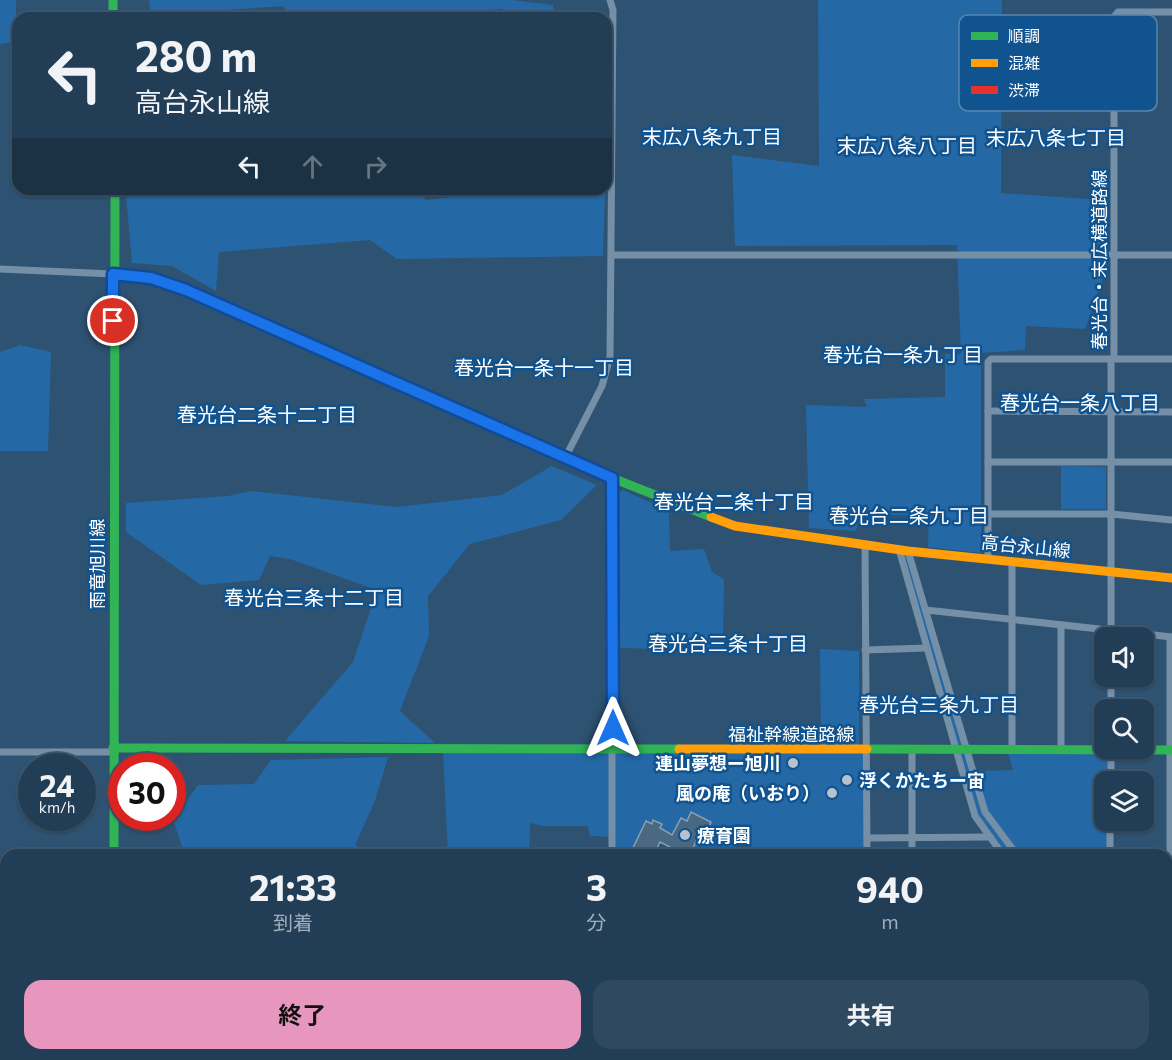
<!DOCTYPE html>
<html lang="ja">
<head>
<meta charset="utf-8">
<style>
	:root { --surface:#223e56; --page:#2e4960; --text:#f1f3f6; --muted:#a2aeb9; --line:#3f576c; --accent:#e797bd }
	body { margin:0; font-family:Commissioner,"Noto Sans JP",sans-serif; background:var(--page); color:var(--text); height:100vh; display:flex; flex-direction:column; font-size:22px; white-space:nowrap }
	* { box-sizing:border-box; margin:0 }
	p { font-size:20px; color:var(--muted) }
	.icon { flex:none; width:33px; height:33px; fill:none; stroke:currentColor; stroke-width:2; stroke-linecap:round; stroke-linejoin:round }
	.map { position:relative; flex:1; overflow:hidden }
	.panel { position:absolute; left:0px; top:849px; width:1173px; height:212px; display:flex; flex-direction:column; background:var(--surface); border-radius:18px 18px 0 0; box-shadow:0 2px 4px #0004,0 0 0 2px var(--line) }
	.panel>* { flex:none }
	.banner { position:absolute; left:12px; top:12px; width:600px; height:183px; border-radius:18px; box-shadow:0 2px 4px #0004,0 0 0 2px var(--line); background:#223e56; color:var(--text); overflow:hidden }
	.controls { position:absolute; left:1094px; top:627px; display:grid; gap:12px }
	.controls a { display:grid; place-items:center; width:60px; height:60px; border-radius:12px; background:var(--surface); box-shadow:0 2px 4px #0004,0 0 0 2px var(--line); font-size:30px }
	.speed { position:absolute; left:18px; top:753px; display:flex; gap:12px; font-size:30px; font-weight:700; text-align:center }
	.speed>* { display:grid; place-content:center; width:78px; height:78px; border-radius:50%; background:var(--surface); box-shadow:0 2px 4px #0004,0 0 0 2px var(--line); line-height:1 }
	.speed small { font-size:15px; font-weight:400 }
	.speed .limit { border:9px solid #d22; background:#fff; color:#111 }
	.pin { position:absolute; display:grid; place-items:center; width:51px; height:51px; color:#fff; margin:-26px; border:3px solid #fff; border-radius:50%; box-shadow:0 2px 6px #0007 }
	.me { position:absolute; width:66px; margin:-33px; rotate:0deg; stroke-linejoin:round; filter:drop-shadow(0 0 4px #0008) }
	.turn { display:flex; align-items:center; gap:21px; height:126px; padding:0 24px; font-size:27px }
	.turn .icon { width:78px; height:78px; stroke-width:2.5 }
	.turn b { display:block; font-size:42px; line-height:51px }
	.lanes { display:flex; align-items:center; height:57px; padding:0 24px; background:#0003; justify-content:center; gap:30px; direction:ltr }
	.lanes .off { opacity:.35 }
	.eta { display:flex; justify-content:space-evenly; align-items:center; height:102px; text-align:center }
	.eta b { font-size:36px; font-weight:700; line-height:42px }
	.button { display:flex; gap:12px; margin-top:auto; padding:12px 24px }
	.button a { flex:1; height:69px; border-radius:18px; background:var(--accent); color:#111; font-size:24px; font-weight:700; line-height:69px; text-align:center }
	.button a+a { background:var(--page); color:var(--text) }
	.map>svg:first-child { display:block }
	.green { fill:#2469a6 }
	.building { fill:#4b6882; stroke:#8aa0b4; stroke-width:1.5 }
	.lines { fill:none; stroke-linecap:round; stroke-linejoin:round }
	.street { stroke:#758fa6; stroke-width:7 }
	.fast { stroke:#30b455; stroke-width:9 }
	.slow { stroke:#ff9f0a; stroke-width:9 }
	.jam { stroke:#e5322d; stroke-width:9 }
	.route-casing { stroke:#114b97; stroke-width:15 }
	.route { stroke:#1a73e8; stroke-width:10 }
	.poi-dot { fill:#b6c2ce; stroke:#11538f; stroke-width:2 }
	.labels { text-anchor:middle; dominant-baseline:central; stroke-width:5; stroke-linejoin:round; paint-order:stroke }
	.street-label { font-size:18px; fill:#fff; stroke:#11538f }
	.poi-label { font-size:18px; font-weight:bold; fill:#fff; stroke:#11538f; text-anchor:end }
	.neighbourhood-label { font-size:20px; fill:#fff; stroke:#11538f }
	.key { fill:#11538f; stroke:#5887b1; stroke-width:1.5 }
	.key-label { font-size:16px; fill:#fff }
</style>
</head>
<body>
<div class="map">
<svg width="1172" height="1060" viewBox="0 0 1172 1060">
	<rect width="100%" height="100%" fill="#2e5272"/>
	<g class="green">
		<path d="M0,0H16V42L0,44Z"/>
		<path d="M149,0H512L553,5L554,18H504L502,9L425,14V18H287L284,6L151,15Z"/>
		<path d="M818,0H1002L1001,193L1103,200L1106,270L1085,329L1026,326L1025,350L981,353V553L928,547L929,516L859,514L856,531L809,528L806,405L867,407L864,399L945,397V354H961L957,245L735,246L732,155L819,166Z"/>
		<path d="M128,189H424L425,200L522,189H605L603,256L397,259L370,240L219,252L216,291L172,266L132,263L126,196Z"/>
		<path d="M20,345L51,352L48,451H0V352Z"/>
		<path d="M552,466L597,485L561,520L470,544L428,596L429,636L400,711L435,743L285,741L353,662L377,590L290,559L270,556L259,580L201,585L126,532V503L228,496L251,491L397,507L502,495Z"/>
		<path d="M1061,466L1106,467V509H1061Z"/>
		<path d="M623,490L669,511L670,551L704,549L712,572L724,579L723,651L620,648L619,493Z"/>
		<path d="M905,553L962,741L961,744H958L901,554Z"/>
		<path d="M820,649L859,651V745H821Z"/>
		<path d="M1007,749L1111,750V781L1104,782V820L1110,821V855H1017L985,812L973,771L1013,770Z"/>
		<path d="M443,750H867V855H757L738,824L727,831L741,855H706L707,852L703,853L693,848L702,829L707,831L711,822L692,812L687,821L680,818L669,842L660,828L662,824L654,820L652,824L646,821L632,850L634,851L633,855H612V837L590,836L588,826H544L530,823L529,855H448Z"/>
		<path d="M960,753L966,754L983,812L1013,855H1005L977,815Z"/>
		<path d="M388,757L375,801L355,845L377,855H185L173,820L198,785L254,784L271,760Z"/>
		<path d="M620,1055H706L711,1060H620Z"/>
	</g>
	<path class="building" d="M691,812L711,822L707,831L702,829L693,848L707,855H674L676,850L660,842L654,855H633L634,851L632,850L646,821L652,824L653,820L662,824L660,828L672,835L681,818L687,821Z"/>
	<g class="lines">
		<g class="street">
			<path d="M612,255H1172"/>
			<path d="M0,269L113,274"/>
			<path d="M1114,359V17L1118,12H1172"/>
			<path d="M988,411L1172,412"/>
			<path d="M565,458L602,386L610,357L613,10L610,0"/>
			<path d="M988,462H1172"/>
			<path d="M988,514H1111L1172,520"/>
			<path d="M865,544L867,855"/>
			<path d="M899,549L975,816L1003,855"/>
			<path d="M908,551L985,812L1017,855"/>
			<path d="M988,559V362L991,359H1172"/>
			<path d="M926,610L1172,637"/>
			<path d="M1170,637V1001"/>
			<path d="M1111,638V359"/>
			<path d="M865,650L927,648"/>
			<path d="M1111,676V710"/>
			<path d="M1012,749V561"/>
			<path d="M1061,749V625"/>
			<path d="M912,750V855"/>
			<path d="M0,752H113"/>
			<path d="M1111,782V748"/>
			<path d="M867,838L990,837"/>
			<path d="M612,855V478"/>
			<path d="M1110,855V820"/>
			<path d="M612,1054V1060"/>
			<path d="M867,1054V1060"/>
			<path d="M912,1054V1060"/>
			<path d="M1061,1054V1060"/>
			<path d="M1142,1054L1145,1060"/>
			<path d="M1153,1054L1156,1060"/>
			<path d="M961,1060V1054"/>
			<path d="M1010,1060L1011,1054"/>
			<path d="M1111,1060V1054"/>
		</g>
		<g class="fast">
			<path d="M113,0V18"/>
			<path d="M286,334L612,478L711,517"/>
			<path d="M113,748L679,749"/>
			<path d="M867,749L1172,750"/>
			<path d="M114,855L115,189"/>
			<path d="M115,1054V1060"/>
		</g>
		<g class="slow">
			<path d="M711,517L735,526L908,551L1172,578"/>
			<path d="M679,749H867"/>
		</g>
		<path class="jam" d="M113,274L151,278L186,290L286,334"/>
	</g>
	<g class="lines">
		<g class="route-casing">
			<path id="route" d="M113,321V274L151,278L186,290L612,478L613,728"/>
		</g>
		<use href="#route" class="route"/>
	</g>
	<g class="poi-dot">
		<circle cx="793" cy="763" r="6"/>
		<circle cx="847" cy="780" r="6"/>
		<circle cx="832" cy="793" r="6"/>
		<circle cx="685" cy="835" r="6"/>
	</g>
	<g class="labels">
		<g class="street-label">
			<text transform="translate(1099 260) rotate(-90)">春光台・末広横道路線</text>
			<text transform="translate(1026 546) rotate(6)">高台永山線</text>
			<text transform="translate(97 564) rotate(-90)">雨竜旭川線</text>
			<text x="791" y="734">福祉幹線道路線</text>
		</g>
		<g class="poi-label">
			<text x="781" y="763">連山夢想ー旭川</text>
			<text x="859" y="780" text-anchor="start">浮くかたちー宙</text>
			<text x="820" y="793">風の庵（いおり）</text>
			<text x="697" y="835" text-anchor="start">療育園</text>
		</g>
		<g class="neighbourhood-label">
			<text x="712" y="136">末広八条九丁目</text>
			<text x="1056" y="137">末広八条七丁目</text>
			<text x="907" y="145">末広八条八丁目</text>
			<text x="903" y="354">春光台一条九丁目</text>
			<text x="544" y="367">春光台一条十一丁目</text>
			<text x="1080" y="402">春光台一条八丁目</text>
			<text x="267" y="414">春光台二条十二丁目</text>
			<text x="734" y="501">春光台二条十丁目</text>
			<text x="909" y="515">春光台二条九丁目</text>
			<text x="314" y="597">春光台三条十二丁目</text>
			<text x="728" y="643">春光台三条十丁目</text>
			<text x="939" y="704">春光台三条九丁目</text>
		</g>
	</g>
	<rect x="959" y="15" width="198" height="96" rx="9" class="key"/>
	<rect x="971" y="32" width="27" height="8" fill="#30b455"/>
	<rect x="971" y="59" width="27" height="8" fill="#ff9f0a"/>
	<rect x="971" y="86" width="27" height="8" fill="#e5322d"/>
	<g class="key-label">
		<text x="1008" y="42">順調</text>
		<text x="1008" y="69">混雑</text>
		<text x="1008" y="96">渋滞</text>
	</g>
</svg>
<div class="controls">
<a><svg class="icon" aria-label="sound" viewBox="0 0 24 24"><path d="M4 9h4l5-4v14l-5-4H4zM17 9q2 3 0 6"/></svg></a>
<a><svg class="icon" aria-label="search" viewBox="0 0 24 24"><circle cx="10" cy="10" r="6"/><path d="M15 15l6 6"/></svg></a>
<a><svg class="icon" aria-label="layers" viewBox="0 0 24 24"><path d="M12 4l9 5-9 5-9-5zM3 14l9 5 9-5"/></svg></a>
</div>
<div class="speed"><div>24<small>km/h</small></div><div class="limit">30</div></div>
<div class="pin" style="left:113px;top:321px;background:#d93025"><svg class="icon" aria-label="arrive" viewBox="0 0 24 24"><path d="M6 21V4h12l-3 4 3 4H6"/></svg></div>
<svg class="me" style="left:613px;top:728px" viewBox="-20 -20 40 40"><path d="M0-17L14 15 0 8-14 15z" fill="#1a73e8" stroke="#fff" stroke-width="4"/></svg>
<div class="banner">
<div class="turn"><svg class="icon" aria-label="left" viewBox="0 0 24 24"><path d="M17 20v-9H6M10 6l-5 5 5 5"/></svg><div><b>280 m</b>高台永山線</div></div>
<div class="lanes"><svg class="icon" aria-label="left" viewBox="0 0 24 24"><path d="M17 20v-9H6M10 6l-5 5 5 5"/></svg><svg class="icon off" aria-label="ahead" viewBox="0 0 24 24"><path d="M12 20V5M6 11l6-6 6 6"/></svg><svg class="icon off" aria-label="right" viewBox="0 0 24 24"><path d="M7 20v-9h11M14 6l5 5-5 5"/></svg></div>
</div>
<section class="panel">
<div class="eta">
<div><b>21:33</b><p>到着</p></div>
<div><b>3</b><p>分</p></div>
<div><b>940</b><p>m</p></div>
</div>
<div class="button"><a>終了</a><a>共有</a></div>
</section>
</div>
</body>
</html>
